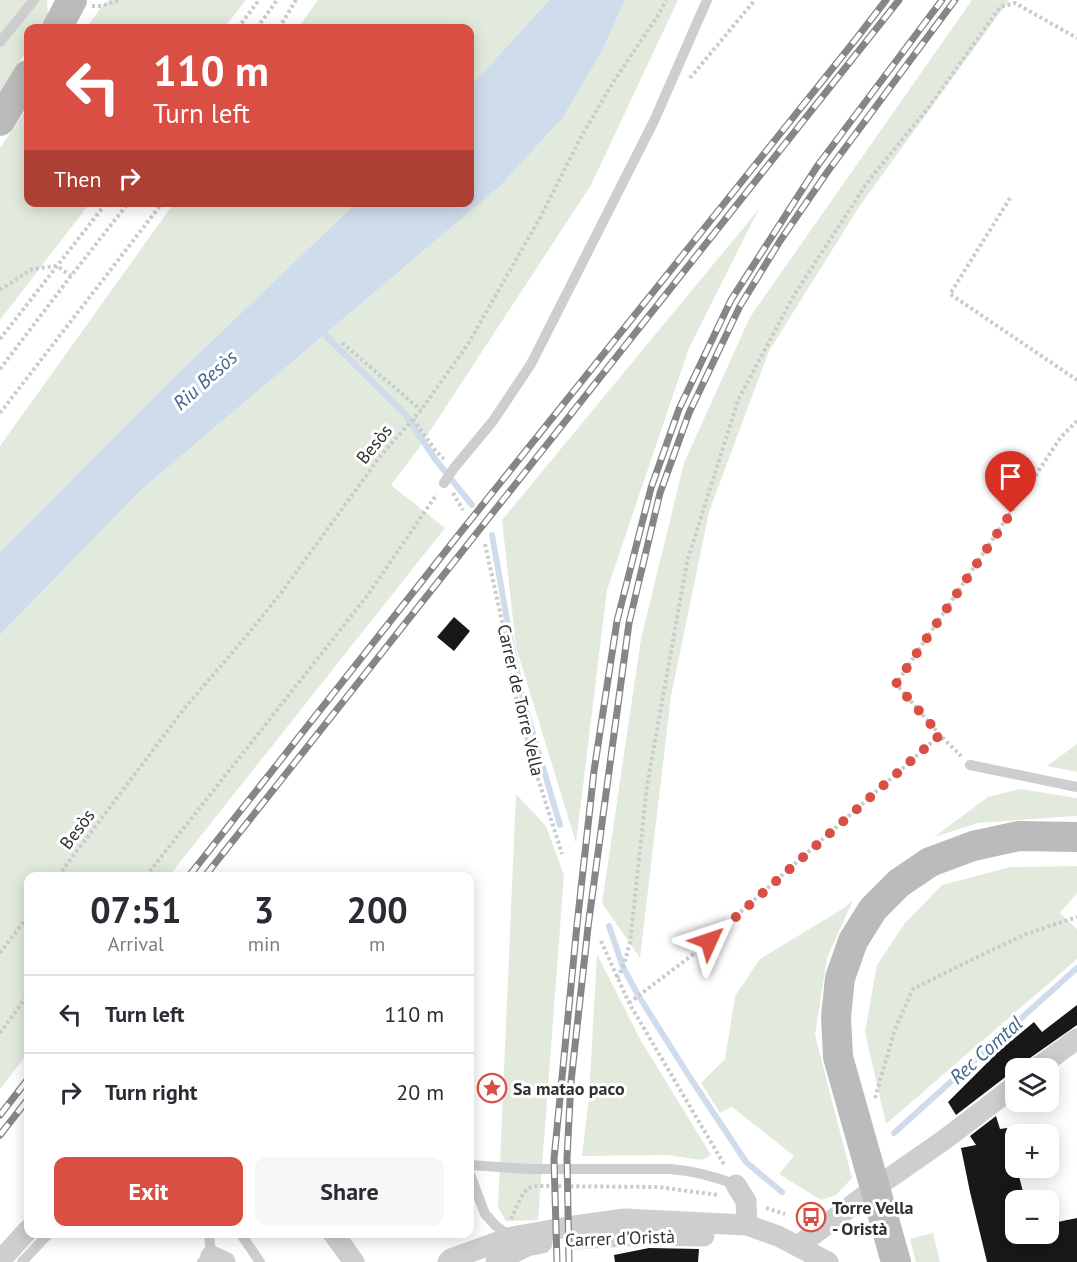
<!DOCTYPE html>
<html lang="en">
<head>
<meta charset="utf-8">
<style>
	:root { --surface:#fff; --page:#f7f7f7; --text:#2b2b33; --muted:#7c7c81; --line:#e1e1e2; --accent:#d94f43 }
	body { margin:0; font-family:"PT Sans",sans-serif; background:var(--page); color:var(--text); height:100vh; display:flex; flex-direction:column; font-size:22px; white-space:nowrap }
	* { box-sizing:border-box; margin:0 }
	p { font-size:20px; color:var(--muted) }
	.icon { flex:none; width:33px; height:33px; fill:none; stroke:currentColor; stroke-width:2; stroke-linecap:round; stroke-linejoin:round }
	.map { position:relative; flex:1; overflow:hidden }
	.side { position:absolute; left:24px; top:872px; width:450px; height:366px; display:flex; flex-direction:column; background:var(--surface); border-radius:12px; box-shadow:0 3px 15px #0003 }
	.side>* { flex:none }
	.guide { position:absolute; left:24px; top:24px; width:450px; height:183px; border-radius:12px; box-shadow:0 3px 15px #0003; background:#d94f43; color:#fff; overflow:hidden }
	.tools { position:absolute; left:1005px; top:1058px; display:grid; gap:12px }
	.tools a { display:grid; place-items:center; width:54px; height:54px; border-radius:12px; background:var(--surface); box-shadow:0 3px 15px #0003; font-size:30px }
	.pin { position:absolute; display:grid; place-items:center; width:51px; height:51px; color:#fff; margin:-62px -26px; border-radius:50% 50% 50% 0; rotate:-45deg; box-shadow:0 0 6px #0007 }
	.pin .icon { rotate:45deg }
	.me { position:absolute; width:66px; margin:-33px; rotate:48deg; stroke-linejoin:round; filter:drop-shadow(0 0 4px #0008) }
	.turn { display:flex; align-items:center; gap:21px; height:126px; padding:0 30px; font-size:27px }
	.turn .icon { width:78px; height:78px; stroke-width:2.5 }
	.turn b { display:block; font-size:42px; line-height:51px }
	.then { display:flex; align-items:center; height:57px; padding:0 30px; background:#0003; gap:12px; font-size:22px }
	.eta { display:flex; justify-content:space-evenly; align-items:center; height:102px; text-align:center }
	.eta b { font-size:36px; font-weight:800; line-height:42px }
	.cta { display:flex; gap:12px; margin-top:auto; padding:12px 30px }
	.cta a { flex:1; height:69px; border-radius:12px; background:var(--accent); color:#fff; font-size:24px; font-weight:800; line-height:69px; text-align:center }
	.cta a+a { background:var(--page); color:var(--text) }
	ul { padding:0; list-style:none }
	li { display:flex; align-items:center; gap:18px; height:78px; padding:0 30px; border-top:2px solid var(--line) }
	li div { flex:1 }
	li b { display:block; font-size:22px }
	li em { font-style:normal }
	.map>svg:first-child { display:block }
	.green { fill:#e2eade }
	.water { fill:#cfdceb }
	.lines { fill:none; stroke-linecap:round; stroke-linejoin:round }
	.stream { stroke:#cfdceb; stroke-width:6 }
	.building { fill:#181818 }
	.path { stroke:#cbcbcb; stroke-width:4; stroke-dasharray:3 3; stroke-linecap:butt }
	.lane { stroke:#cecece; stroke-width:10 }
	.street { stroke:#cecece; stroke-width:21 }
	.secondary { stroke:#bbb; stroke-width:30 }
	.rail-casing { stroke:#868686; stroke-width:7 }
	.rail { stroke:#fff; stroke-width:4.5; stroke-dasharray:14; stroke-linecap:butt }
	.route { stroke:#d94f43; stroke-width:10; stroke-dasharray:0 18 }
	.labels { text-anchor:middle; dominant-baseline:central; stroke-width:6; stroke-linejoin:round; paint-order:stroke }
	.street-label { font-size:18px; fill:#313131; stroke:#fff }
	.poi-label { font-size:18px; font-weight:bold; fill:#313131; stroke:#fff; text-anchor:start }
	.water-label { font-size:20px; font-style:italic; fill:#44668e; stroke:#fff }
</style>
</head>
<body>
<div class="map">
<svg width="1077" height="1262" viewBox="0 0 1077 1262">
	<rect width="100%" height="100%" fill="#fff"/>
	<g class="green">
		<path d="M0,0H47L48,14L40,28H28V47L0,98Z"/>
		<path d="M109,0H246L224,28H86L102,6Z"/>
		<path d="M318,0H549L470,87V28H298Z"/>
		<path d="M625,0H678L591,185L419,448L391,485L445,528L169,876H28V1053L0,1089V635L142,489L499,187L603,49Z"/>
		<path d="M972,0H1009L859,207L769,351L709,512L671,696L640,958L602,903L641,639L684,463L750,317Z"/>
		<path d="M28,107V202L90,203L0,320V148Z"/>
		<path d="M174,203H356L171,380L0,552V446Z"/>
		<path d="M759,209L689,348L607,590L576,843L516,647L502,520Z"/>
		<path d="M1077,744V772L1047,766Z"/>
		<path d="M1020,789L1077,798V816L978,823L934,837L988,797Z"/>
		<path d="M516,794L546,826L564,875L538,1220L506,1221L498,1207Z"/>
		<path d="M1077,866V893L1060,913L1077,929V959L886,1124L865,1032L877,965L905,923L942,885L1011,867Z"/>
		<path d="M853,900L827,958L815,1035L852,1178L836,1195L821,1200L779,1174L794,1156L732,1107L720,1113L701,1083L725,1059L735,996L760,959L844,908Z"/>
		<path d="M597,954L640,1039L711,1155L702,1160L667,1155L582,1156L589,1097Z"/>
		<path d="M933,1233L940,1262H916L910,1239Z"/>
	</g>
	<path class="water" d="M549,0H625L603,49L563,117L499,187L142,489L0,635V552L171,380L356,203L470,202V87Z"/>
	<g class="lines">
		<g class="stream">
			<path d="M321,329L324,334L406,415L435,459L472,505"/>
			<path d="M492,535L507,620L522,696L560,825"/>
			<path d="M609,926L623,967L638,995L689,1076L746,1162L782,1192"/>
			<path d="M894,1133L1077,968"/>
		</g>
	</g>
	<g class="building">
		<path d="M454,617L470,631L454,651L437,637Z"/>
		<path d="M1077,1005V1025L1030,1058L1025,1065L1021,1068H1016V1072L1008,1075L956,1115L948,1102L999,1051L1034,1022L1042,1032Z"/>
		<path d="M996,1116L1000,1129L1007,1128L1025,1200H1016V1233H1048V1224L1077,1218V1262H987L970,1192L961,1148L976,1145L970,1136Z"/>
		<path d="M649,1248L699,1249L698,1262H615L614,1255Z"/>
	</g>
	<g class="lines">
		<g class="path">
			<path d="M92,6H102L120,0"/>
			<path d="M238,28L259,0"/>
			<path d="M257,28L277,0"/>
			<path d="M279,28L296,0"/>
			<path d="M690,78L755,0"/>
			<path d="M1010,198L950,294L1077,380"/>
			<path d="M0,290L32,269L57,266L71,276"/>
			<path d="M0,339L107,202"/>
			<path d="M342,343L421,410"/>
			<path d="M0,369L71,276L129,202"/>
			<path d="M0,413L163,202"/>
			<path d="M413,419L435,450L444,459"/>
			<path d="M453,493L463,510"/>
			<path d="M485,544L505,635L512,680L520,714L534,766L562,854"/>
			<path d="M940,735L896,684L1061,437L1077,421"/>
			<path d="M58,876L184,709L244,639L281,593L382,454L421,410L468,344L541,216L581,137L614,81L659,14L666,0"/>
			<path d="M146,876L367,596L437,494"/>
			<path d="M601,941L629,1003L725,1166"/>
			<path d="M0,953L28,916"/>
			<path d="M617,978L623,967L630,943L647,786L687,562L738,400L794,295L869,180L929,107L1000,7L1015,3L1077,38"/>
			<path d="M629,1003L691,956L940,735L961,756"/>
			<path d="M0,1033L28,994"/>
			<path d="M875,1098L895,1029L913,989L965,963L1026,934L1077,917"/>
			<path d="M766,1208L785,1214"/>
			<path d="M511,1219C517,1208 521,1190 533,1186L658,1187L718,1195"/>
		</g>
		<g class="lane">
			<path d="M0,42L34,0"/>
			<path d="M444,483L454,468L493,421L531,364L654,121L707,0"/>
			<path d="M970,765L1077,787"/>
			<path d="M470,1165L528,1169H671C696,1171 714,1176 736,1185"/>
			<path d="M470,1174L485,1214L496,1226L511,1237"/>
			<path d="M240,1233L260,1262"/>
			<path d="M22,1262L49,1233"/>
			<path d="M202,1262L211,1256L209,1233"/>
		</g>
		<g class="street">
			<path d="M1037,1068L1077,1039"/>
			<path d="M736,1185L746,1201L747,1225"/>
			<path d="M333,1233L354,1262"/>
			<path d="M576,1239L643,1235L704,1236"/>
			<path d="M798,1246L875,1188L944,1140L1016,1085"/>
			<path d="M211,1256L225,1262"/>
			<path d="M0,1261L28,1230"/>
			<path d="M448,1262L451,1259L512,1237L574,1226L625,1219L747,1225L778,1236L828,1262"/>
			<path d="M496,1262L527,1246L542,1243"/>
		</g>
		<g class="secondary">
			<path d="M57,28L72,0"/>
			<path d="M0,121L28,75"/>
			<path d="M896,1262L838,1057L836,1017L840,978L853,941L873,909L899,883L930,862L973,846L1019,836L1077,837"/>
		</g>
		<g class="rail-casing">
			<g id="rail">
				<path d="M189,876L460,533L856,39L886,0"/>
				<path d="M205,876L899,0"/>
				<path d="M0,1115L28,1079"/>
				<path d="M0,1135L28,1099"/>
				<path d="M557,1262L554,1159L577,925L594,771L617,621L651,488L679,409L731,300L818,165L942,0"/>
				<path d="M569,1262L567,1157L571,1082L588,927L629,623L660,493L689,413L740,306L780,241L828,171L955,0"/>
			</g>
		</g>
		<use href="#rail" class="rail"/>
	</g>
	<g class="lines">
		<path class="route" d="M709,941L940,735L896,684L1011,513"/>
	</g>
	<defs>
		<g id="sight-ring" transform="scale(1.5)"><circle r="9.5" fill="#fff" stroke="#d94f43" stroke-width="1.5"/><path d="M0-6L1.8-2.2L6-1.7L2.9 1.2L3.7 5.4L0 3.3L-3.7 5.4L-2.9 1.2L-6-1.7L-1.8-2.2Z" fill="#d94f43"/></g>
		<g id="bus-ring" transform="scale(1.5)"><circle r="9.5" fill="#fff" stroke="#d94f43" stroke-width="1.5"/><path d="M-5-6H5V4H4V6H2V4H-2V6H-4V4H-5ZM-3.5-4V0h7V-4ZM-3.5 1.2v1.5H-2V1.2ZM2 1.2v1.5H3.5V1.2Z" fill="#d94f43"/></g>
	</defs>
	<g fill-rule="evenodd">
		<use href="#sight-ring" x="492" y="1088"/>
		<use href="#bus-ring" x="811" y="1217"/>
	</g>
	<g class="labels">
		<g class="street-label">
			<text transform="translate(374 444) rotate(-51)">Besòs</text>
			<text transform="translate(521 700) rotate(77)">Carrer de Torre Vella</text>
			<text transform="translate(77 829) rotate(-53)">Besòs</text>
			<text transform="translate(620 1238) rotate(-2)">Carrer d'Oristà</text>
		</g>
		<g class="poi-label">
			<text x="513" y="1088">Sa matao paco</text>
			<text x="832" y="1207">Torre Vella<tspan x="832" dy="21">- Oristà</tspan></text>
		</g>
		<g class="water-label">
			<text transform="translate(205 380) rotate(-42)">Riu Besòs</text>
			<text transform="translate(986 1050) rotate(-42)">Rec Comtal</text>
		</g>
	</g>
</svg>
<div class="tools">
<a><svg class="icon" aria-label="layers" viewBox="0 0 24 24"><path d="M12 4l9 5-9 5-9-5zM3 14l9 5 9-5"/></svg></a>
<a>+</a>
<a>−</a>
</div>
<div class="pin" style="left:1011px;top:513px;background:#d93025"><svg class="icon" aria-label="arrive" viewBox="0 0 24 24"><path d="M6 21V4h12l-3 4 3 4H6"/></svg></div>
<svg class="me" style="left:709px;top:941px" viewBox="-20 -20 40 40"><path d="M0-17L14 15 0 8-14 15z" fill="#d94f43" stroke="#fff" stroke-width="4"/></svg>
<div class="guide">
<div class="turn"><svg class="icon" aria-label="left" viewBox="0 0 24 24"><path d="M17 20v-9H6M10 6l-5 5 5 5"/></svg><div><b>110 m</b>Turn left</div></div>
<div class="then">Then<svg class="icon" aria-label="right" viewBox="0 0 24 24"><path d="M7 20v-9h11M14 6l5 5-5 5"/></svg></div>
</div>
<section class="side">
<div class="eta">
<div><b>07:51</b><p>Arrival</p></div>
<div><b>3</b><p>min</p></div>
<div><b>200</b><p>m</p></div>
</div>
<ul>
<li><svg class="icon" aria-label="left" viewBox="0 0 24 24"><path d="M17 20v-9H6M10 6l-5 5 5 5"/></svg><div><b>Turn left</b></div><em>110 m</em></li>
<li><svg class="icon" aria-label="right" viewBox="0 0 24 24"><path d="M7 20v-9h11M14 6l5 5-5 5"/></svg><div><b>Turn right</b></div><em>20 m</em></li>
</ul>
<div class="cta"><a>Exit</a><a>Share</a></div>
</section>
</div>
</body>
</html>
